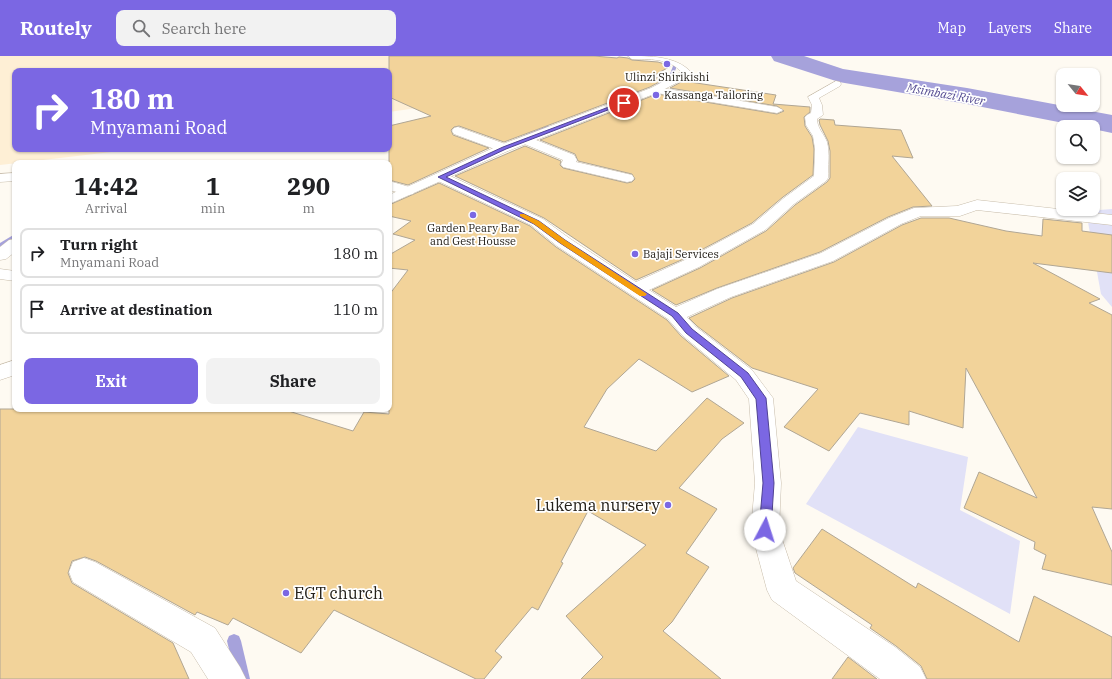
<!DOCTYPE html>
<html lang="en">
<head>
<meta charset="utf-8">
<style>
	:root { --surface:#fff; --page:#f2f2f2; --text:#202124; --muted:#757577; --line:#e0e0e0; --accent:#7b67e3 }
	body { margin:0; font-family:"IBM Plex Serif",serif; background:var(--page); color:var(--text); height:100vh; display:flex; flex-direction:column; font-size:15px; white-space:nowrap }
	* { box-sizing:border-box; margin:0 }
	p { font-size:13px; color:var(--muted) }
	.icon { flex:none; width:22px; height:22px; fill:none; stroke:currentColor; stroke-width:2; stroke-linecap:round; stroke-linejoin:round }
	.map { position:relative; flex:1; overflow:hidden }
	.drawer { position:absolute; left:12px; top:104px; width:380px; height:252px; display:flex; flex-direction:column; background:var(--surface); border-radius:8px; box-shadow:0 1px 3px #0004 }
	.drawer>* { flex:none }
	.hud { position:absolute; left:12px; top:12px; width:380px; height:84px; border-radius:8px; box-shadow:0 1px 3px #0004; background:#7b67e3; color:#fff; overflow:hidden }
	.needle { width:26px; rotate:120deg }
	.controls { position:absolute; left:1056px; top:12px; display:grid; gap:8px }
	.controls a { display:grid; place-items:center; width:44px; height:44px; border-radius:8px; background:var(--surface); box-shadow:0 1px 3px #0004; font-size:20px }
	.pin { position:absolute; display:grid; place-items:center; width:34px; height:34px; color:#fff; margin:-17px; border:2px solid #fff; border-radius:50%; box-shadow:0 1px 4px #0007 }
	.me { position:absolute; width:44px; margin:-22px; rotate:5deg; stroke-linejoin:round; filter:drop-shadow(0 0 3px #0008) }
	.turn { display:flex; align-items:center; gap:14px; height:84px; padding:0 12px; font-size:18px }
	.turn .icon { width:52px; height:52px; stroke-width:2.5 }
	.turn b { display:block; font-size:28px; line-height:34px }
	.eta { display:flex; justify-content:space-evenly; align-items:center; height:68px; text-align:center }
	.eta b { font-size:24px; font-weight:700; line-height:28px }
	.primary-button { display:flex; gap:8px; margin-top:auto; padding:8px 12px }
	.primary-button a { flex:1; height:46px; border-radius:8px; background:var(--accent); color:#fff; font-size:16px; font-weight:700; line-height:46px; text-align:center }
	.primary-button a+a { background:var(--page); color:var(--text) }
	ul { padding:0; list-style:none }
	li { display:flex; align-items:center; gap:12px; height:50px; margin:0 8px 6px; padding:0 4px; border:2px solid var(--line); border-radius:8px }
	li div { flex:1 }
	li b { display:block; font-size:15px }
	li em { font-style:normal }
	header { display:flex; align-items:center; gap:24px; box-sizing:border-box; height:56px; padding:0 20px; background:var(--accent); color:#fff }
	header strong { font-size:19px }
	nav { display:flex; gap:22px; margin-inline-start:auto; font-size:14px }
	.search { width:280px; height:36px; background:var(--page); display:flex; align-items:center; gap:10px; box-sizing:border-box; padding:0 14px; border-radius:8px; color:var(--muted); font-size:15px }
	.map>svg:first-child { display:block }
	.built { fill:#feefd5 }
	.green { fill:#e1e1f7 }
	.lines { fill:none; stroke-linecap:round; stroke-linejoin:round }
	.stream { fill:#a6a2db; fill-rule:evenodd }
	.river { fill:#a6a2db; fill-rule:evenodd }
	.building { fill:#f2d39a; stroke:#b0a694 }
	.minor-casing { stroke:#c7bcaa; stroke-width:1 }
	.tertiary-casing { stroke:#c7bcaa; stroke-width:1 }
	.minor { fill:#fff; fill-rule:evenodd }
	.tertiary { fill:#fff; fill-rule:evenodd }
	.route { fill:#7b67e3; stroke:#504394 }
	.slow { fill:#f59e0b }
	.poi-dot { fill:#7b67e3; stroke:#fff; stroke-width:1.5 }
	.labels { text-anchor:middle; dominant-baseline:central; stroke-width:3.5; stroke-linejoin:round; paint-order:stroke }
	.far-poi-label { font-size:11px; fill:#242019; stroke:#fff }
	.far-water-label { font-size:12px; font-style:italic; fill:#554c92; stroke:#fff }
	.near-poi-label { font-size:16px; fill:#242019; stroke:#fff; text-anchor:end }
</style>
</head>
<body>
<header>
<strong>Routely</strong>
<div class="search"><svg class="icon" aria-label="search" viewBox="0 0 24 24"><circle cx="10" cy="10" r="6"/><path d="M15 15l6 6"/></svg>Search here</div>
<nav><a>Map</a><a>Layers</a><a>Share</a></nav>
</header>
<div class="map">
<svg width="1112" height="623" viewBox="0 0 1112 623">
	<rect width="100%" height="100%" fill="#fefaf2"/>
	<path class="built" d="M0,0H492L465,51L425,57L431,50L389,56V15H15V93H137L0,109Z"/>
	<g class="green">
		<path d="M1112,153V251L1101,238L1086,155Z"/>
		<path d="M858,371L968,401L960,454L1020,485L1010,558L806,448Z"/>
	</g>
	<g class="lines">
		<g class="stream">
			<path d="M675,9L677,10L673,20L657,32H655V30L670,18L673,10Z"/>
			<path d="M547,70L551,71L520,84L515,83Z"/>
			<path d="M15,178V183L0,192V187Z"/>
			<path d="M234,578L239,580L241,585L250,623H236L227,585L229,580Z"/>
		</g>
		<path class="river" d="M771,0H804L843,13L967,32L1112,59V77L1093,73V71H1084L967,48L839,26L774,5Z"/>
	</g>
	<g class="building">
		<path d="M389,0H594L617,2L619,1L628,2L632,4L658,6L671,10L651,21L665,23L650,31L504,86L459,70L454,71L451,74L453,79L489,92L408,129L389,124V70L431,60L389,41Z"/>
		<path d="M683,25L776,39L773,48L810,51V56L804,61L805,70L812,81L814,93L813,119L783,141L752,167L686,202L636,224L544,162L455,120L525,90L561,105L560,109L563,112L627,127L632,126L635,123L632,118L578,105L575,98L540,84L657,38L777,58L784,55L777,50L670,32Z"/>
		<path d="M820,63L834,64L835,69L901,74L913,102L892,100L932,150L913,151L888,161L820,196L717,232L676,249L652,234L700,212L766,175L795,149L827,126L830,122V95L828,85L820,69L819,64Z"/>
		<path d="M439,127L530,170L556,191L667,264L681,280L729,320L692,336L639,303L607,333L584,371L656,395L707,342L744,367L722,383L679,432L717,453L686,497L709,511L672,566L663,575L721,623H581L603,601L566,560L646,489L588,455L561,506L563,507L538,554L532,551L495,595L502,601L484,623H476L334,554L301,597L233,562L228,569L197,556L195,559L96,505L85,501L72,505L68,517L72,527L173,587L189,623H0V353H282L353,375L364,356L389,358V239L408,214L389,212V199L415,184L393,178L411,165L389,160V149Z"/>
		<path d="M921,162H949L1006,175L1042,180L1043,163L1082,167V175L1112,179V217L1033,207L1100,243L1089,247L1112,259V453L1092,451L1112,496V529L1042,513L1046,499L1034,493L1035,486L964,452L979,416L1037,442L966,312L963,372L909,355V369L860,357L829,395L784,371L818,333L752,312L697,270L689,262L732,242L834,206L902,169Z"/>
		<path d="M822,473L916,532L918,527L1019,586L1034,540L1112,581V623H927L921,610L896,590L870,572L872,569L795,517L793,512Z"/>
		<path d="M848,601L877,623H832Z"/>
	</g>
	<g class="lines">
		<g class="minor-casing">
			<g id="minor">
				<path d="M836,25L840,26L841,28L840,30L819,42L822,49L823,59L817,63C817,72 824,78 827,86C830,98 828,110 828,122L826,125L794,148L765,174L699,211L649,234L676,251L717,233L821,197L889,162L914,152L957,150L977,144L1112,159V169L977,154L960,160H921L901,168L833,205L731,241L687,261L696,271L752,314L773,342L781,427L779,474L796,525L895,591L920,611L926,623H880L772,544L767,534L751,474L755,427L749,343L736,324L682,279L668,263L557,190L531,169L436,124L434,121L436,118L441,117L446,118L543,163L569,182L636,226L687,203L753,168L784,142L814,120L815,93L813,80L806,69L805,61L807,59L811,57L812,49L808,41Z"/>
				<path d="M655,31L777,51L783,54L777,57L651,36L650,34Z"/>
				<path d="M458,71L508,89L510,92L508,95H500L454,78L452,75L454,72Z"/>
				<path d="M526,80L574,99L577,104L576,106L632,119L634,122L632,125L627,126L563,111L561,108L563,104L522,87L520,84L522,81Z"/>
				<path d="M15,117V125L0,126V118Z"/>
				<path d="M389,125L413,132L415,135L413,138L408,139L389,134Z"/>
				<path d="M15,183V196L6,203L0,204V191L9,184Z"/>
				<path d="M0,213L15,215V225L0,223Z"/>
				<path d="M84,502L95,506L215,572L240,611L246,623H208L191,596L73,526L69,516L73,506Z"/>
			</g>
		</g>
		<g class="tertiary-casing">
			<g id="tertiary">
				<path d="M628,0C650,0 676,0 691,16L686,22L659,36L508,95L389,148V139L500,89L651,32L681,16C670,2 648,3 632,3Z"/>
				<path d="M15,304V319L0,324V309Z"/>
			</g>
		</g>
		<use href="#minor" class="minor"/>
		<use href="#tertiary" class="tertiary"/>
	</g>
	<path class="route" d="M622,46L626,47L506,93L446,121L539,165L565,184L678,257L692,273L748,317L766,342L774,427L771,474L769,478L765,480L760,478L759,474L763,427L756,343L741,321L686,277L672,260L560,187L534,168L438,121L503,91Z"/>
	<path class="slow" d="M520,158H524L539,165L565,184L647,238L645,240H640L560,187L534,168L520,160Z"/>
	<g class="poi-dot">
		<circle cx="667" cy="8" r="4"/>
		<circle cx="656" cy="39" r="4"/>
		<circle cx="473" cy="159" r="4"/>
		<circle cx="635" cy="198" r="4"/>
		<circle cx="668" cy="449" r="4"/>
		<circle cx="286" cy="537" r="4"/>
	</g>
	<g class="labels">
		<g class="far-poi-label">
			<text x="667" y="21">Ulinzi Shirikishi</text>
			<text x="664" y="39" text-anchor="start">Kassanga Tailoring</text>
			<text x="473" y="172">Garden Peary Bar<tspan x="473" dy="13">and Gest Housse</tspan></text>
			<text x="643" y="198" text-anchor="start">Bajaji Services</text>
		</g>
		<g class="far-water-label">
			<text transform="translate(946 38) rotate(10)">Msimbazi River</text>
		</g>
		<g class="near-poi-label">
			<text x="660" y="449">Lukema nursery</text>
			<text x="294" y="537" text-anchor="start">EGT church</text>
		</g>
	</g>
</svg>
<div class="controls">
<a><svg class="needle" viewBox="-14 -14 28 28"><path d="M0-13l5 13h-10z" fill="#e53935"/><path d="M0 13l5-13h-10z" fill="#757577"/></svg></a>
<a><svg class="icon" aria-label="search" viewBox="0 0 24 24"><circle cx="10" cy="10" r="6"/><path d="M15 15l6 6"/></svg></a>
<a><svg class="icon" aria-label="layers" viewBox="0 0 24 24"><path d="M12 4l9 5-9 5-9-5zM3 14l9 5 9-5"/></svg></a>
</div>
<div class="pin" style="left:624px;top:47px;background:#d93025"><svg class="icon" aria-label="arrive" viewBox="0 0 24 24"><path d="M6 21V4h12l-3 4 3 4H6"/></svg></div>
<svg class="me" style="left:765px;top:474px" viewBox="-20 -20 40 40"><circle r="19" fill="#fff"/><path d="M0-13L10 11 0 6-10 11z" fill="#7b67e3"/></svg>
<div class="hud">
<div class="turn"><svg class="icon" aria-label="right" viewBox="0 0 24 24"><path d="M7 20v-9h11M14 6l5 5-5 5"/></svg><div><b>180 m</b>Mnyamani Road</div></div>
</div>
<section class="drawer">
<div class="eta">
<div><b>14:42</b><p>Arrival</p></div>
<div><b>1</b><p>min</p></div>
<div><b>290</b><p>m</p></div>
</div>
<ul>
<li><svg class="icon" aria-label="right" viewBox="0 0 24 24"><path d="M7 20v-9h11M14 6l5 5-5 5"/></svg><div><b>Turn right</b><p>Mnyamani Road</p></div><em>180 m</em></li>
<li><svg class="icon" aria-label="arrive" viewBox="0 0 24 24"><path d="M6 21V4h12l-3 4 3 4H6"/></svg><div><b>Arrive at destination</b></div><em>110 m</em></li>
</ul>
<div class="primary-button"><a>Exit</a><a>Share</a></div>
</section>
</div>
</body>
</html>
